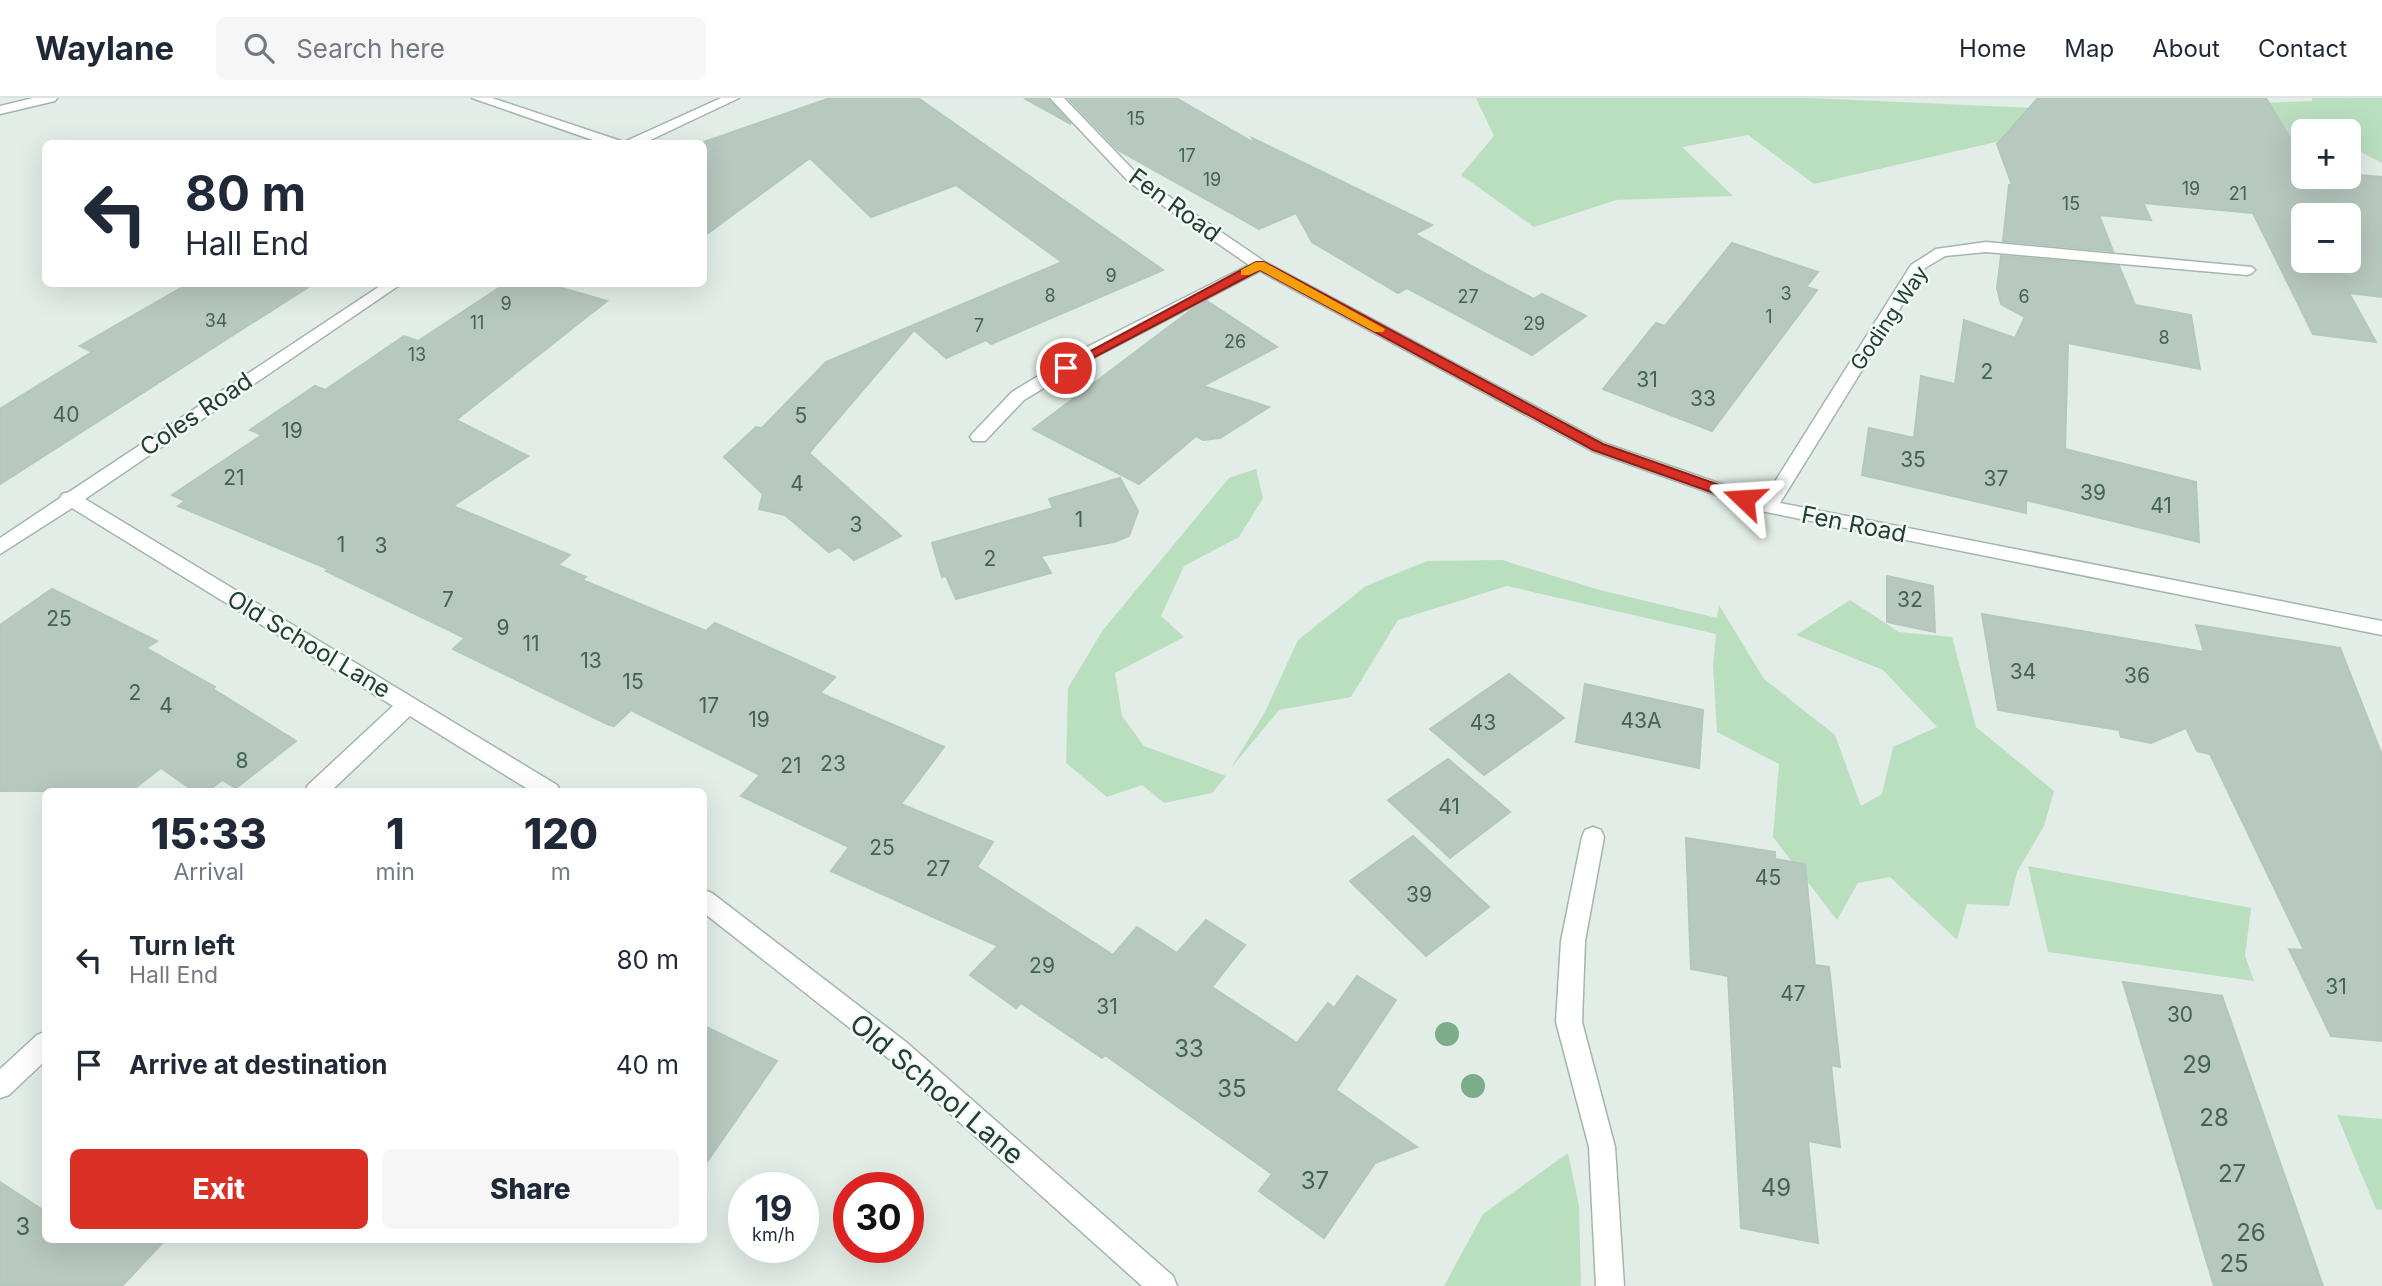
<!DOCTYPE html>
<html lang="en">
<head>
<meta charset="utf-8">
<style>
	:root { --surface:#fff; --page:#f6f6f7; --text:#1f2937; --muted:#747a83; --line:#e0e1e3; --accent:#d93025 }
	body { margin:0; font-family:Inter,sans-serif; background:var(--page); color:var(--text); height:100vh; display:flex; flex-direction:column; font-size:26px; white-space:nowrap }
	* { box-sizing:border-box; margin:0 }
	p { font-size:23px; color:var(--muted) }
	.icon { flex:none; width:38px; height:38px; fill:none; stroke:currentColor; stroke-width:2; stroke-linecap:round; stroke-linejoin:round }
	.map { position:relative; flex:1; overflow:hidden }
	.panel { position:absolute; left:42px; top:690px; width:665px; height:455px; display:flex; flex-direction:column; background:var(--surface); border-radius:10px; box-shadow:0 7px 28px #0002 }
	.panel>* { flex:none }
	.guide { position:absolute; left:42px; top:42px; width:665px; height:147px; border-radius:10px; box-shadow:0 7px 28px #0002; background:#fff; color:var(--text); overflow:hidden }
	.controls { position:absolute; left:2291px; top:21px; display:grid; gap:14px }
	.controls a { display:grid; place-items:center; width:70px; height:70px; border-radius:10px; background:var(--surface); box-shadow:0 7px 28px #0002; font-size:35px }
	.speed { position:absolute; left:728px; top:1074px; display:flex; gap:14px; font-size:35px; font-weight:700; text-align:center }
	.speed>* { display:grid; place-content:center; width:91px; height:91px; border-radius:50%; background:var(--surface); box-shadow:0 7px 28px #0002; line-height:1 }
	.speed small { font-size:18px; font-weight:400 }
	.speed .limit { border:10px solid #d22; background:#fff; color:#111 }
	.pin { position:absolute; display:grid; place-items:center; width:60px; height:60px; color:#fff; margin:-30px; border:4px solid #fff; border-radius:50%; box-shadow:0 2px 7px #0007 }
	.me { position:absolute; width:77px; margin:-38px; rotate:290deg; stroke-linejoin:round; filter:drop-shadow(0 0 5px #0008) }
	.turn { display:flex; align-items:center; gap:24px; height:147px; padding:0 28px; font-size:32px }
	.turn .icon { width:91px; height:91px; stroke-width:2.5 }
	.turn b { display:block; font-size:49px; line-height:60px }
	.eta { display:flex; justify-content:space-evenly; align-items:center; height:119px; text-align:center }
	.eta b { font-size:42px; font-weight:800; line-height:49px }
	.action { display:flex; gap:14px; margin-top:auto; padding:14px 28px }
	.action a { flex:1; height:80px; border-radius:10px; background:var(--accent); color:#fff; font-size:28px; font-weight:800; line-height:80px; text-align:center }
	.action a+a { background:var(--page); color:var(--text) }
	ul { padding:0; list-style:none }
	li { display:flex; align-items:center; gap:21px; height:105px; padding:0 28px }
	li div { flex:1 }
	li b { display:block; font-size:26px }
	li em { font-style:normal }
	header { display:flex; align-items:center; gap:42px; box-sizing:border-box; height:98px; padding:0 35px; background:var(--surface); border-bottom:2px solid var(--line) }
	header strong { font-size:33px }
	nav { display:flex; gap:38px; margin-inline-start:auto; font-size:24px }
	.search { width:490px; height:63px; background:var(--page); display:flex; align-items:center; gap:18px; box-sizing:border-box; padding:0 24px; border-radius:10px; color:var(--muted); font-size:26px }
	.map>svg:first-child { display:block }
	.green { fill:#badfbf }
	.building { fill:#b7c8bf; stroke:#b4c7bd; stroke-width:2; fill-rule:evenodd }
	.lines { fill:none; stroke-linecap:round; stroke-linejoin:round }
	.minor-casing { stroke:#a4b5ad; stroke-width:3 }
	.tertiary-casing { stroke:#a4b5ad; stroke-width:3 }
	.minor { fill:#fff; fill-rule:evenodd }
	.tertiary { fill:#fff; fill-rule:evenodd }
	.tree { fill:#7cad8a }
	.route { fill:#d93025; stroke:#8d1f18; stroke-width:2 }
	.slow { fill:#f59e0b }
	.labels { text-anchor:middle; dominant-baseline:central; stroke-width:5; stroke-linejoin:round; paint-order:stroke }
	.far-number-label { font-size:18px; fill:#466156 }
	.far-street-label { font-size:21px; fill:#213f33; stroke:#f3f9f5 }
	.number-label { font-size:21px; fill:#466156 }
	.street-label { font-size:24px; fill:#213f33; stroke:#f3f9f5 }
	.near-number-label { font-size:24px; fill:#466156 }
	.near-street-label { font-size:28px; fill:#213f33; stroke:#f3f9f5 }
</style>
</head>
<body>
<header>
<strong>Waylane</strong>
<div class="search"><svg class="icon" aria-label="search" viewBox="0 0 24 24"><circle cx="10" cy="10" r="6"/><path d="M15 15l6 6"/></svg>Search here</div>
<nav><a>Home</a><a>Map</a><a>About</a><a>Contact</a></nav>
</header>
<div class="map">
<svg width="2382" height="1188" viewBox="0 0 2382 1188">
	<rect width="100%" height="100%" fill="#e2ede7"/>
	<g class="green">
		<path d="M1476,0H1810L2082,12L2312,3V0H2382V65L2349,48L2348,33H2303V51L2258,60L2013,40L1814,86L1748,37L1682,49L1733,98L1616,102L1534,129L1461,77L1494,38Z"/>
		<path d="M1256,371L1263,400L1239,439L1184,468L1161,518L1184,539L1115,575L1122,618L1144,648L1226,678L1212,695L1164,705L1142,687L1107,699L1066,665L1068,590L1103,532L1229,380Z"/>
		<path d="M1502,462L1596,491L1717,520L1719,507L1764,581L1835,637L1861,708L1882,696L1893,649L1937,629L1883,572L1796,537L1850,502L1899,534L1952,539L1976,629L2054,693L2044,728L2017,774L2009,808L1967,806L1957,842L1890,779L1858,785L1837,822L1773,739L1779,666L1717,634L1713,567L1716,536L1507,488L1398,522L1351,599L1279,612L1231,670L1265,614L1298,542L1366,488L1427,463Z"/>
		<path d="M2028,768L2251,810L2245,858L2254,883L2048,854Z"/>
		<path d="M2337,1017L2382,1021V1112L2376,1111Z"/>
		<path d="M1568,1055L1579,1108L1581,1188H1444L1483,1116Z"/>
	</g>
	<g class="building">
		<path d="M830,0H918L1163,172L991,246L986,242L946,260L914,232L809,355L901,438L854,462L839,449L829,454L785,417L759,411L763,396L724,359L756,329L762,330L826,264L1062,164L956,87L871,119L810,60L704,138V44Z"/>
		<path d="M1024,0H1047L1071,26Z"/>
		<path d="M1068,0H1176L1256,46L1252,40L1432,127L1415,136L1488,177L1534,201L1542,196L1586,218L1532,257L1407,190L1398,195L1312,144L1296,115L1259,131L1118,52Z"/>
		<path d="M2038,0H2266L2303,62V79H2348V76L2382,79V199L2349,195L2376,244L2313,236L2253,115L2143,105L2151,122L2099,117L2113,153L2003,143L2009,87H2012L1997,46ZM2303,117H2348V163H2303Z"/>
		<path d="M1732,145L1818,174L1806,189L1817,192L1712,333L1603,291L1656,225L1665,228Z"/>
		<path d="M2001,158L2119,168L2135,207L2191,217L2200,271L2068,245L2065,351L2196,384L2199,444L2026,402V415L1862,377L1869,330L1914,340L1921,278L1955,286L1964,222L2015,240L2025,219L2001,206L1997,190Z"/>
		<path d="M188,186H313L0,386V311L92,254L80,248Z"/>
		<path d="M505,186H548L607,203L456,322L528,358L453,408L570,457L558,467L586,479L582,482L706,533L715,525L835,579L820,595L944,649L901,706L993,744L977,769L1113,857L1137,829L1177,855L1206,822L1245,847L1212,889L1297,945L1328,905L1334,910L1357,878L1396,902L1336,992L1417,1049L1375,1065L1324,1140L1259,1093L1272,1076L1105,957L1102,960L1021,905L1016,910L970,877L998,848L831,773L849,749L741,698L760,677L631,612L614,628L609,627L453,551L465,540L326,473L328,471L178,408L185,403L172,397L262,337L250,332L315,288L325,292L404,238L418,243Z"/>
		<path d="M1207,203L1277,249L1203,288L1269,309L1220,340L1203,342L1196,338L1139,386L1033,331L1191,212Z"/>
		<path d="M1120,380L1138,413L1129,438L1114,444L1041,458L1051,475L956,501L946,478L942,479L932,445L1053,410L1049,401Z"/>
		<path d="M1887,478L1933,488L1935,534L1887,524Z"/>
		<path d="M52,491L157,543L146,550L215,589L213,591L296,643L236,690L222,682L208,693H194L161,670L131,693H0V527Z"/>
		<path d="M1982,516L2204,554L2196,527L2340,550L2382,657V943L2331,938L2289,851L2304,852L2210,656L2197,653L2186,630L2151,645L2121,639L2119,632L1998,612Z"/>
		<path d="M1509,576L1564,620L1484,677L1430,631Z"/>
		<path d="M1585,586L1703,612L1699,670L1576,644Z"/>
		<path d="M1448,661L1510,714L1450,760L1388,702Z"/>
		<path d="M1413,738L1489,809L1426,858L1350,783Z"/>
		<path d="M1686,740L1775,754V761L1805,766L1815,867L1829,869L1840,969L1831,967L1840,1049L1808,1043L1818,1145L1741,1130L1728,878L1691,871Z"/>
		<path d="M2123,884L2222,898L2323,1188H2214Z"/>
		<path d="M704,928L777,963L704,1068Z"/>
		<path d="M0,1084L46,1114V1141H166L122,1188H0Z"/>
	</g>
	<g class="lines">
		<g class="minor-casing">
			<g id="minor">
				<path d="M472,0H492L624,44L721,0H739L642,46H604Z"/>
				<path d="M1050,0H1064L1139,78L1265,164L1604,345L1764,401L1911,167L1936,151L1986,144L2252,169L2255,172L2252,175L2247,177L1986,154L1945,158L1925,170L1780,405L2382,523V537L1761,413L1592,353L1260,173L1095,259L1024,302L985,343H973L970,339L973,335L1012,294L1083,251L1249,167L1129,84Z"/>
				<path d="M383,186H401L85,401L557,687L560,693H531L410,618L331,693H305L308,687L393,608L72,410L0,456V440L60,400L62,396L69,394Z"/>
				<path d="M1593,729L1601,732L1604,739L1585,843L1582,924L1615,1049L1624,1188H1596L1589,1049L1556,924L1561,843L1582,739L1585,732Z"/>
				<path d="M704,792L712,795L906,944L1173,1178L1177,1188H1142L888,960L704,815Z"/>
				<path d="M46,933V962L9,997L0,1000V971L37,937Z"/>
			</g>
		</g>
		<g class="tertiary-casing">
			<path id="tertiary" d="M33,0H57L55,3L0,16V8Z"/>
		</g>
		<use href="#minor" class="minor"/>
		<use href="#tertiary" class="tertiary"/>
	</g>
	<g class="tree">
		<circle cx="1447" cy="936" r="12"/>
		<circle cx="1473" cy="988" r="12"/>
	</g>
	<path class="route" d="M1256,164H1264L1603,346L1748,397L1751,401L1748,404H1739L1593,352L1260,172L1070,272H1061L1059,270Z"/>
	<path class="slow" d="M1256,164H1264L1385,231L1383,234H1375L1260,172L1249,177H1241V172Z"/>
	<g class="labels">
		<g class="far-number-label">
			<text x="1136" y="20">15</text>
			<text x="1187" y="57">17</text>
			<text x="1212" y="81">19</text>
			<text x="2191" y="90">19</text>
			<text x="2238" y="95">21</text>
			<text x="2071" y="105">15</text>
			<text x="1111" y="177">9</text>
			<text x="1786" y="195">3</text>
			<text x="1050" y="197">8</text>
			<text x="1468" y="198">27</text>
			<text x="2024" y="198">6</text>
			<text x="506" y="205">9</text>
			<text x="1769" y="218">1</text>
			<text x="216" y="222">34</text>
			<text x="477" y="224">11</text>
			<text x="1534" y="225">29</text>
			<text x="979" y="227">7</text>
			<text x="2164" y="239">8</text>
			<text x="1235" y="243">26</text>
			<text x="417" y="256">13</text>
		</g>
		<g class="far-street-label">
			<text transform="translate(1889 220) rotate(-56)">Goding Way</text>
		</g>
		<g class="number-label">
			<text x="1987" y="273">2</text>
			<text x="1647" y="281">31</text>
			<text x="1703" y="300">33</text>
			<text x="66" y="316">40</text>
			<text x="801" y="317">5</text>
			<text x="292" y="332">19</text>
			<text x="1913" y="361">35</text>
			<text x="234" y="379">21</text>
			<text x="1996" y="380">37</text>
			<text x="797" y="385">4</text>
			<text x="2093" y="394">39</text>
			<text x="2161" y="407">41</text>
			<text x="1079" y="421">1</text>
			<text x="856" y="426">3</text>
			<text x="341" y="446">1</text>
			<text x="381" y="447">3</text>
			<text x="990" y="460">2</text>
			<text x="448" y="501">7</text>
			<text x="1910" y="501">32</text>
			<text x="59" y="520">25</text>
			<text x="503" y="529">9</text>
			<text x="531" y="545">11</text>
			<text x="591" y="562">13</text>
			<text x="2023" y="573">34</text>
			<text x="2137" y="577">36</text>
			<text x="633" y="583">15</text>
			<text x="135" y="594">2</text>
			<text x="166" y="607">4</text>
			<text x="709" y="607">17</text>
			<text x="759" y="621">19</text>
			<text x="1641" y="622">43A</text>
			<text x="1483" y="624">43</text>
			<text x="242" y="662">8</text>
			<text x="833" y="665">23</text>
			<text x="791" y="667">21</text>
			<text x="1449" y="708">41</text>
			<text x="882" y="749">25</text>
			<text x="938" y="770">27</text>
			<text x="1768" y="779">45</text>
			<text x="1419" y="796">39</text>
			<text x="1042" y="867">29</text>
			<text x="2336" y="888">31</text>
			<text x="1793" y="895">47</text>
			<text x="1107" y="908">31</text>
			<text x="2180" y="916">30</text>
		</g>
		<g class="street-label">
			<text transform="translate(1175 107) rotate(36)">Fen Road</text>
			<text transform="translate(196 316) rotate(-34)">Coles Road</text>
			<text transform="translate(1854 426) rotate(11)">Fen Road</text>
			<text transform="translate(309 546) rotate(31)">Old School Lane</text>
		</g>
		<g class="near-number-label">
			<text x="1189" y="950">33</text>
			<text x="2197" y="966">29</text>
			<text x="1232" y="990">35</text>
			<text x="2214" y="1019">28</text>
			<text x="2232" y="1075">27</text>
			<text x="1315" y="1082">37</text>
			<text x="1776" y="1089">49</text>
			<text x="23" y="1128">3</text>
			<text x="2251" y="1134">26</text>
			<text x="2234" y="1165">25</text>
		</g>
		<g class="near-street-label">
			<text transform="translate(937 991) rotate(40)">Old School Lane</text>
		</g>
	</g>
</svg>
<div class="controls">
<a>+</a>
<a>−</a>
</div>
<div class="speed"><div>19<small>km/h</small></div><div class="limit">30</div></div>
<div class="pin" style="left:1066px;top:270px;background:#d93025"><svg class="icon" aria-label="arrive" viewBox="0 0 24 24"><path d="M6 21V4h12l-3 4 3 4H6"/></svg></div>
<svg class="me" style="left:1744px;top:401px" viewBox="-20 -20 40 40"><path d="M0-17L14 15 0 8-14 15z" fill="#d93025" stroke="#fff" stroke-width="4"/></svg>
<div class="guide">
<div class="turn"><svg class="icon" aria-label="left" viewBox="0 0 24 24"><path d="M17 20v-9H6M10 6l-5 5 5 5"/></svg><div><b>80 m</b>Hall End</div></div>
</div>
<section class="panel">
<div class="eta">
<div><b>15:33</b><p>Arrival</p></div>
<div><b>1</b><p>min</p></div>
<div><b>120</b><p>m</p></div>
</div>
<ul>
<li><svg class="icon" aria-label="left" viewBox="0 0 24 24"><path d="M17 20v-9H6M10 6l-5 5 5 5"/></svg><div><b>Turn left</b><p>Hall End</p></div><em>80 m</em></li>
<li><svg class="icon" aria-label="arrive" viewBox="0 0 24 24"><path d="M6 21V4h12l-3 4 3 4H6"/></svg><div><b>Arrive at destination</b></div><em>40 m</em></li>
</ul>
<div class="action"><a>Exit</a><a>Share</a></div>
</section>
</div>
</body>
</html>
